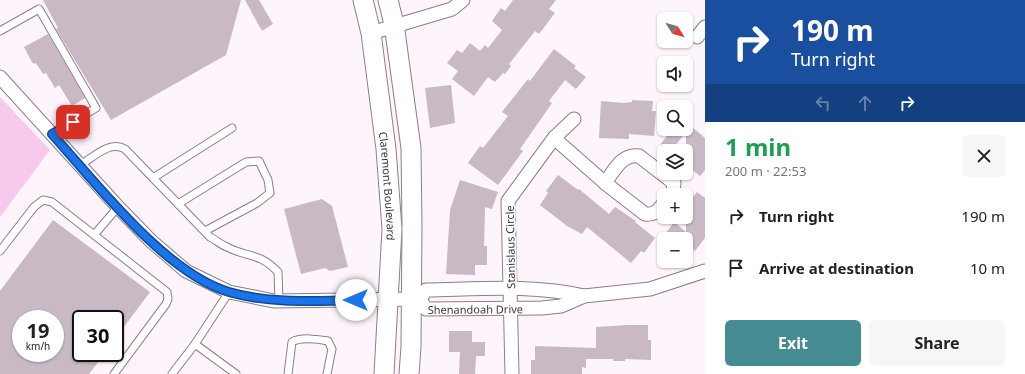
<!DOCTYPE html>
<html lang="en">
<head>
<meta charset="utf-8">
<style>
	:root { --surface:#fff; --page:#f6f6f6; --text:#222; --muted:#767676; --accent:#458c92 }
	body { margin:0; font-family:"Noto Sans",sans-serif; background:var(--page); color:var(--text); height:100vh; display:flex; flex-direction:column; font-size:15px; white-space:nowrap }
	* { box-sizing:border-box; margin:0 }
	p { font-size:13px; color:var(--muted) }
	.icon { flex:none; width:22px; height:22px; fill:none; stroke:currentColor; stroke-width:2; stroke-linecap:round; stroke-linejoin:round }
	.map { position:relative; flex:1; overflow:hidden }
	.side { display:flex; flex-direction:column; background:var(--surface); width:320px }
	.side>* { flex:none }
	.hud { background:#1a4fa0; color:#fff; overflow:hidden }
	.needle { width:26px; rotate:127deg }
	.controls { position:absolute; left:657px; top:12px; display:grid; gap:8px }
	.controls a { display:grid; place-items:center; width:36px; height:36px; border-radius:6px; background:var(--surface); box-shadow:0 1px 3px #0004; font-size:20px }
	.speed { position:absolute; left:12px; top:310px; display:flex; gap:8px; font-size:20px; font-weight:700; text-align:center }
	.speed>* { display:grid; place-content:center; width:52px; height:52px; border-radius:50%; background:var(--surface); box-shadow:0 1px 3px #0004; line-height:1 }
	.speed small { font-size:10px; font-weight:400 }
	.speed .limit { border:2px solid #111; border-radius:6px; background:#fff; color:#111 }
	.pin { position:absolute; display:grid; place-items:center; width:34px; height:34px; color:#fff; margin:-17px; border-radius:8px; box-shadow:0 2px 6px #0006 }
	.me { position:absolute; width:44px; margin:-22px; rotate:270deg; stroke-linejoin:round; filter:drop-shadow(0 0 3px #0008) }
	.turn { display:flex; align-items:center; gap:14px; height:84px; padding:0 20px; font-size:18px }
	.turn .icon { width:52px; height:52px; stroke-width:2.5 }
	.turn b { display:block; font-size:28px; line-height:34px }
	.lanes { display:flex; align-items:center; height:38px; padding:0 20px; background:#0003; justify-content:center; gap:20px; direction:ltr }
	.lanes .off { opacity:.35 }
	.round { display:grid; place-items:center; flex:none; width:42px; height:42px; border-radius:6px; background:var(--page) }
	.summary { display:flex; align-items:center; justify-content:space-between; height:68px; padding:0 20px }
	h1 { font-size:24px; font-weight:700; line-height:30px; color:#1e9e55 }
	.primary-button { display:flex; gap:8px; margin-top:auto; padding:8px 20px }
	.primary-button a { flex:1; height:46px; border-radius:6px; background:var(--accent); color:#fff; font-size:16px; font-weight:700; line-height:46px; text-align:center }
	.primary-button a+a { background:var(--page); color:var(--text) }
	ul { padding:0; list-style:none }
	li { display:flex; align-items:center; gap:12px; height:52px; padding:0 20px }
	li div { flex:1 }
	li b { display:block; font-size:15px }
	li em { font-style:normal }
	main { display:flex; flex:1; min-height:0 }
	.map>svg:first-child { display:block }
	.green { fill:#f7c9ec }
	.building { fill:#c8b9c4; fill-rule:evenodd }
	.lines { fill:none; stroke-linecap:round; stroke-linejoin:round }
	.service-casing { stroke:#8c7e89; stroke-width:9 }
	.minor-casing { stroke:#8c7e89; stroke-width:15 }
	.secondary-casing { stroke:#8c7e89; stroke-width:21 }
	.service { stroke:#fff; stroke-width:7 }
	.minor { stroke:#fff; stroke-width:13 }
	.secondary { stroke:#fff; stroke-width:19 }
	.route-casing { stroke:#114b97; stroke-width:10 }
	.route { stroke:#1a73e8; stroke-width:7 }
	.labels { text-anchor:middle; dominant-baseline:central; stroke-width:3.5; stroke-linejoin:round; paint-order:stroke }
	.street-label { font-size:11px; fill:#3d363b; stroke:#fff }
</style>
</head>
<body>
<main>
<div class="map">
<svg width="705" height="374" viewBox="0 0 705 374">
	<rect width="100%" height="100%" fill="#fef4fb"/>
	<path class="green" d="M0,97L50,150L0,217Z"/>
	<g class="building">
		<path d="M43,0H241L226,55L111,120L56,29L58,28Z"/>
		<path d="M245,0H259L273,24L262,31Z"/>
		<path d="M513,0H556L549,9L555,13L539,34L535,31L509,64L511,66L505,74L503,73L495,82L488,77L474,96L452,79L458,71L447,63L457,50L462,53L470,43L480,51L485,45L488,48L502,30L492,21L501,8L505,11Z"/>
		<path d="M48,34L85,98L72,106L59,85L55,88L46,73L43,74L36,63L34,64L32,62L24,47Z"/>
		<path d="M554,49L576,66L574,68L586,77L576,89L565,80L549,101L552,103L520,149L523,151L498,185L468,163L480,146L483,148L508,116L502,112L528,79L530,81Z"/>
		<path d="M451,85L455,123L430,128L425,88Z"/>
		<path d="M632,100L653,101L652,111H656L654,136L629,134V139L599,138L601,101L624,103L632,102Z"/>
		<path d="M686,122L705,138V170L700,176L686,165V132L671,151H667L660,145L672,129H686Z"/>
		<path d="M558,175L578,190L579,189L609,214L615,207L636,221L635,222L655,238L644,253L641,251L631,263L587,227L582,234L567,226L540,205L548,193L546,191Z"/>
		<path d="M460,180L498,192L492,209L485,207L484,246H487V265H475V275L446,274L450,210Z"/>
		<path d="M697,192L705,198V238L695,251L686,244V239H674L666,233L674,222L686,232V206Z"/>
		<path d="M322,199L332,206L348,267L330,271L325,268L301,274L284,209Z"/>
		<path d="M53,220L150,292L115,339V319H81V353H105L89,374H0V291ZM21,319H55V353H21Z"/>
		<path d="M628,325H648V340H651V360L625,359V361H613V359H586V368L582,367V374H531V360H535V346L596,348V327Z"/>
		<path d="M449,331H472V342H485V356H476L475,374H459L460,352H449Z"/>
	</g>
	<g class="lines">
		<g class="service-casing">
			<g id="service">
				<path d="M0,31L39,9L96,108L52,134"/>
				<path d="M80,165C94,157 110,140 125,149L210,237C216,240 221,245 227,247C248,258 259,252 278,272L279,301"/>
				<path d="M153,178L232,128"/>
				<path d="M178,204L246,162L259,161L268,180L270,193L257,203L205,231"/>
				<path d="M94,235L118,207"/>
				<path d="M0,251L34,207L43,200L52,202L167,292L168,299L166,304L114,374"/>
				<path d="M195,344L236,374"/>
				<path d="M172,374L195,344L229,292"/>
				<path d="M288,374L292,342C300,337 318,339 328,341L332,349L327,374"/>
			</g>
		</g>
		<g class="minor-casing">
			<g id="minor">
				<path d="M371,33L452,9L463,0"/>
				<path d="M697,37L705,27"/>
				<path d="M0,77L118,207L151,241L186,271L229,292L274,301L419,299"/>
				<path d="M554,138L605,183L645,214C655,215 658,211 664,203"/>
				<path d="M605,183C614,171 622,153 639,156L674,183L673,191L670,195"/>
				<path id="s1" d="M420,299L426,309L542,308L561,306L584,296L650,289L705,271"/>
				<path d="M420,299L426,290C479,289 533,284 584,296"/>
				<path d="M512,374L508,201L554,138L574,119"/>
			</g>
		</g>
		<g class="secondary-casing">
			<g id="secondary">
				<path id="s2" d="M363,0L371,33L386,149L392,229L384,374"/>
				<path d="M388,0L394,24L411,148L412,226L411,347L409,374"/>
			</g>
		</g>
		<use href="#service" class="service"/>
		<use href="#minor" class="minor"/>
		<use href="#secondary" class="secondary"/>
	</g>
	<g class="lines">
		<g class="route-casing">
			<path id="route" d="M73,122L52,134C96,183 165,273 229,292C270,304 314,301 356,300"/>
		</g>
		<use href="#route" class="route"/>
	</g>
	<g class="labels">
		<g class="street-label">
			<text stroke="none"><textPath href="#s2" startOffset="188">Claremont Boulevard</textPath></text>
			<text transform="translate(510 247) rotate(-91)">Stanislaus Circle</text>
			<text stroke="none"><textPath href="#s1" startOffset="61">Shenandoah Drive</textPath></text>
		</g>
	</g>
</svg>
<div class="controls">
<a><svg class="needle" viewBox="-14 -14 28 28"><path d="M0-13l5 13h-10z" fill="#e53935"/><path d="M0 13l5-13h-10z" fill="#767676"/></svg></a>
<a><svg class="icon" aria-label="sound" viewBox="0 0 24 24"><path d="M4 9h4l5-4v14l-5-4H4zM17 9q2 3 0 6"/></svg></a>
<a><svg class="icon" aria-label="search" viewBox="0 0 24 24"><circle cx="10" cy="10" r="6"/><path d="M15 15l6 6"/></svg></a>
<a><svg class="icon" aria-label="layers" viewBox="0 0 24 24"><path d="M12 4l9 5-9 5-9-5zM3 14l9 5 9-5"/></svg></a>
<a>+</a>
<a>−</a>
</div>
<div class="speed"><div>19<small>km/h</small></div><div class="limit">30</div></div>
<div class="pin" style="left:73px;top:122px;background:#d93025"><svg class="icon" aria-label="arrive" viewBox="0 0 24 24"><path d="M6 21V4h12l-3 4 3 4H6"/></svg></div>
<svg class="me" style="left:356px;top:300px" viewBox="-20 -20 40 40"><circle r="19" fill="#fff"/><path d="M0-13L10 11 0 6-10 11z" fill="#1a73e8"/></svg>
</div>
<section class="side">
<div class="hud">
<div class="turn"><svg class="icon" aria-label="right" viewBox="0 0 24 24"><path d="M7 20v-9h11M14 6l5 5-5 5"/></svg><div><b>190 m</b>Turn right</div></div>
<div class="lanes"><svg class="icon off" aria-label="left" viewBox="0 0 24 24"><path d="M17 20v-9H6M10 6l-5 5 5 5"/></svg><svg class="icon off" aria-label="ahead" viewBox="0 0 24 24"><path d="M12 20V5M6 11l6-6 6 6"/></svg><svg class="icon" aria-label="right" viewBox="0 0 24 24"><path d="M7 20v-9h11M14 6l5 5-5 5"/></svg></div>
</div>
<div class="summary"><div><h1>1 min</h1><p>200 m · 22:53</p></div><a class="round"><svg class="icon" aria-label="close" viewBox="0 0 24 24"><path d="M6 6l12 12M18 6L6 18"/></svg></a></div>
<ul>
<li><svg class="icon" aria-label="right" viewBox="0 0 24 24"><path d="M7 20v-9h11M14 6l5 5-5 5"/></svg><div><b>Turn right</b></div><em>190 m</em></li>
<li><svg class="icon" aria-label="arrive" viewBox="0 0 24 24"><path d="M6 21V4h12l-3 4 3 4H6"/></svg><div><b>Arrive at destination</b></div><em>10 m</em></li>
</ul>
<div class="primary-button"><a>Exit</a><a>Share</a></div>
</section>
</main>
</body>
</html>
